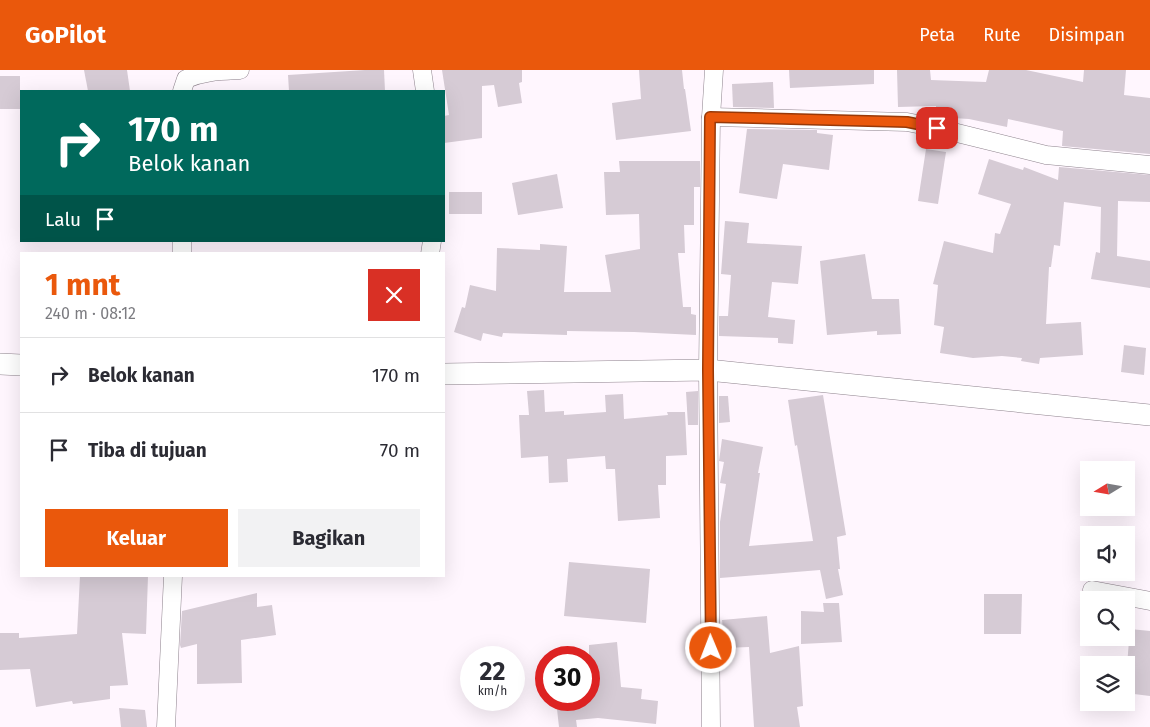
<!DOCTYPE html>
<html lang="id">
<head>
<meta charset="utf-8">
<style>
	:root { --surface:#fff; --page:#f2f2f3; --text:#2b2b33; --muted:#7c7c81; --line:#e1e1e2; --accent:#ea580c }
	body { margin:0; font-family:"Fira Sans",sans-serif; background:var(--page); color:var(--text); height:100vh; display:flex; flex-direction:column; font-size:19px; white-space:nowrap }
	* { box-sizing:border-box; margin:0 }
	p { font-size:16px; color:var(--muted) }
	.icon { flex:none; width:28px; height:28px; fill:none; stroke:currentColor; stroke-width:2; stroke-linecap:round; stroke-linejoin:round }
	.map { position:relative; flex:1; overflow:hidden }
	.panel { position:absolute; left:20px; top:182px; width:425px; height:325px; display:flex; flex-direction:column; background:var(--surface); border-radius:0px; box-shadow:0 5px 20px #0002 }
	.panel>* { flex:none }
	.banner { position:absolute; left:20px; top:20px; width:425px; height:152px; border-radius:0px; box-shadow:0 5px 20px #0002; background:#00695c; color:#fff; overflow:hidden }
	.needle { width:32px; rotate:259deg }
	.controls { position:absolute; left:1080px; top:391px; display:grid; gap:10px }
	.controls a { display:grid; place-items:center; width:55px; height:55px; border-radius:0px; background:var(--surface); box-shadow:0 5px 20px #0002; font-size:25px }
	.speed { position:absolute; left:460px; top:576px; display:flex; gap:10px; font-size:25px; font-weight:700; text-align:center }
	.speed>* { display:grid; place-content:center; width:65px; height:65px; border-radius:50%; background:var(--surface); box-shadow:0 5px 20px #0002; line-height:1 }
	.speed small { font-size:12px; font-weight:400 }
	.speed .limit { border:8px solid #d22; background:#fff; color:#111 }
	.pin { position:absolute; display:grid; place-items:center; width:42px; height:42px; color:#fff; margin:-21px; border-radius:10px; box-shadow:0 2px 8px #0006 }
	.me { position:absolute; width:55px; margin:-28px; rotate:359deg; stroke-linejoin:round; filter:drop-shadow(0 0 4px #0008) }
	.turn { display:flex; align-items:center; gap:18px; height:105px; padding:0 25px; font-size:22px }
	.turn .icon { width:65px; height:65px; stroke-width:2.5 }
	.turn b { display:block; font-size:35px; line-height:42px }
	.then { display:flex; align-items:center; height:48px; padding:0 25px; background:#0003; gap:10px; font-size:19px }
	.round { display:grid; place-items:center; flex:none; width:52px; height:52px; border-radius:0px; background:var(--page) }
	.head { display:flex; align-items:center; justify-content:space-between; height:85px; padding:0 25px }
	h1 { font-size:30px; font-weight:700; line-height:38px; color:var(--accent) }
	.cta { display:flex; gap:10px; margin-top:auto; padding:10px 25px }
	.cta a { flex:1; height:58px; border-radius:0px; background:var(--accent); color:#fff; font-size:20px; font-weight:700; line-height:58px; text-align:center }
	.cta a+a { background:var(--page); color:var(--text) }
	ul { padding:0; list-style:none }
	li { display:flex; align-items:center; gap:15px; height:75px; padding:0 25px; border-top:1px solid var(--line) }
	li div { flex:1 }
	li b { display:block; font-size:19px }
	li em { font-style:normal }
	header { display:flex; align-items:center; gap:30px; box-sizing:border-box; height:70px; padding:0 25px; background:var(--accent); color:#fff }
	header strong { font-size:24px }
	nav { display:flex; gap:28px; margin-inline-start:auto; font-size:18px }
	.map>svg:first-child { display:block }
	.building { fill:#d6cbd5 }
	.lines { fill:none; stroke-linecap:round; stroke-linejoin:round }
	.minor-casing { stroke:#8e838d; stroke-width:19 }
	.tertiary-casing { stroke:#8e838d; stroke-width:22 }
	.minor { stroke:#fff; stroke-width:18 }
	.tertiary { stroke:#fff; stroke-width:21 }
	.route-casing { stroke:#983908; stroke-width:12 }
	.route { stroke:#ea580c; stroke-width:9 }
</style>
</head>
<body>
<header>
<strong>GoPilot</strong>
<nav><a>Peta</a><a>Rute</a><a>Disimpan</a></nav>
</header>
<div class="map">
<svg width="1150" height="657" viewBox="0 0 1150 657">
	<rect width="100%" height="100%" fill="#fff6fe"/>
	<g class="building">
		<path d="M84,0H127L130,21H88Z"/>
		<path d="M365,0H384L385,21H289L288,5Z"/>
		<path d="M442,0H522V12L519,13L522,33L498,37L494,15L482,16V68L444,73V46L449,45Z"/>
		<path d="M639,0H682L684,19H685L691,61L616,70L612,33L641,29Z"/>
		<path d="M789,0H874V14L790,18Z"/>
		<path d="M897,0H930L931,10L986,12L989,0H1026L1083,12L1084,0H1126L1124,25L1150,28V84L1062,76L1063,61L1008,49L1007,57L969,49L936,47V36L898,37Z"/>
		<rect x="0" y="6" width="20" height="33"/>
		<path d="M773,12L774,38L733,37L732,14Z"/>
		<path d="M747,59L817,60V63L833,65L829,100L783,94L777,129L739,123Z"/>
		<path d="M926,79L946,82L938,134L918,131Z"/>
		<path d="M989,89L1023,100L1024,97L1058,110L1059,97L1150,105V132L1118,131L1117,186L1150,191V218L1091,209L1096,182L1100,183L1101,137L1064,132L1060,176L1054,175L1051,197H1049L1046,254L1081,252L1083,285L1040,288L1039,294L1021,291L1022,288L1002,286L973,288L940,283L944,257L934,255L938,215L933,214L944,171L993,183L995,163L1000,164L1011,134L978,124Z"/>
		<path d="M619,91H700V117H694V155H684L685,183H678L683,237H691V244L696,245V265L634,262L567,261V265L503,263L502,267L483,263L481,271L454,262L462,237L465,238L470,215L496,221L497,178L540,180V174L567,176L564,222H611L605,185L640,179L639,144L606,145L604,102H620Z"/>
		<path d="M557,104L563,138L518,145L512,113Z"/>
		<rect x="449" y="122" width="33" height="22"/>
		<path d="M725,151L749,153L747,173L802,176L798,214L772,212L768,247L795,250L793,274L778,273V268L719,266V246H728L731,205L721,204Z"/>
		<path d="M865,184L872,229H899L901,264L877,265V261L827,265L820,191Z"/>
		<path d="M1124,275L1146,278L1144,305L1121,302Z"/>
		<path d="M544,320L545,342L564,341V345L606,342L605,325L623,324L624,349L668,345L667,342H685L687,385L666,386V415H658L660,448L618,451L615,399H606L605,386L567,389L568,412L549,413L548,386L521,388L519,345H529L527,321Z"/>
		<path d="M698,321V355H688L686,322Z"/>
		<path d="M823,325L846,465L837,467L840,499H838L843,525L826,529L820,500L720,508V452L726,414L720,413L724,392L719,391L722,369L763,377L758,403H760L749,476L813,471L797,375L795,376L788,330Z"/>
		<path d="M719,326H728L730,352L719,353Z"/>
		<path d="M569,492L650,499L646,553L564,546Z"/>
		<path d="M80,506H148L146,564L122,563L128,615L110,616V629L73,634L72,631L36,637L30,599L0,600V563H19V568L77,564Z"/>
		<path d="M257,523V537L272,535L276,565L241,570L242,613L197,614V574L181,578L180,575L182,541Z"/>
		<path d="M984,524H1022L1021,564H984Z"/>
		<path d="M823,533H839L842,572L801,574V541L824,542Z"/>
		<path d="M767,546L770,583L799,576L803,636L797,637L800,657H754L749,577L725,578L722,550Z"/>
		<path d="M1130,559L1150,561V626L1126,623L1128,595H1127Z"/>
		<path d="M617,572L621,617L642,619L641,629L658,631L656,654L598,648L576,650L577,657H559L556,630H589V575Z"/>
		<path d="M119,638L145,640L147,657H121Z"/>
	</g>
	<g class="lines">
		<g class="minor-casing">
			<g id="minor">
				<path d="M422,0L425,21"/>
				<path d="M182,21L186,9C204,1 221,1 240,0"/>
				<path d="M711,47L907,52L937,58L1046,85L1150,95"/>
				<path d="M182,171V184"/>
				<path d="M430,184L432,171"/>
				<path d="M1092,520L1150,531"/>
				<path d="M166,657L173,506"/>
				<path d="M711,657L708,300L711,47L714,0"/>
			</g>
		</g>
		<g class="tertiary-casing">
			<g id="tertiary">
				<path d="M0,294L21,295"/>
				<path d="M444,304L708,300L1150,345"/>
			</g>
		</g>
		<use href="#minor" class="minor"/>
		<use href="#tertiary" class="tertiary"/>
	</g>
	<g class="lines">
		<g class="route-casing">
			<path id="route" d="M711,578L708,300L710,47L907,52L937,58"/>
		</g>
		<use href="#route" class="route"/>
	</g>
</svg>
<div class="controls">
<a><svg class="needle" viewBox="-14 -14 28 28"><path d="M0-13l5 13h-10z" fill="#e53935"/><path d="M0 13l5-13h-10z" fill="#7c7c81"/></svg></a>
<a><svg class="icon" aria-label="sound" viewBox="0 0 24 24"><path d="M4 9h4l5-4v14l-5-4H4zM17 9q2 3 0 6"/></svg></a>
<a><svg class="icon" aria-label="search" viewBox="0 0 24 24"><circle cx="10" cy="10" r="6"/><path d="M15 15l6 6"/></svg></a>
<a><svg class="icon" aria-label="layers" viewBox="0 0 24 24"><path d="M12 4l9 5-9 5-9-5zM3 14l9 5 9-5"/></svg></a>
</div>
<div class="speed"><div>22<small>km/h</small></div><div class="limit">30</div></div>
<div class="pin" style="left:937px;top:58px;background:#d93025"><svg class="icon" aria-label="arrive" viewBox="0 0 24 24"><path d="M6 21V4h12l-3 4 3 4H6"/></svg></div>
<svg class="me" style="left:711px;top:578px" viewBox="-20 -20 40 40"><circle r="17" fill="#ea580c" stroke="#fff" stroke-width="3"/><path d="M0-11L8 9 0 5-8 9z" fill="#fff"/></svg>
<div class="banner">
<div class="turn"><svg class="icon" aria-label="right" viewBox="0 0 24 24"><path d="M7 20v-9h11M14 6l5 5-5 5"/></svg><div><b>170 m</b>Belok kanan</div></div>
<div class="then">Lalu<svg class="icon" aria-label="arrive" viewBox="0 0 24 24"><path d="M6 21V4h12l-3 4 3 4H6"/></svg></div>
</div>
<section class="panel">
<div class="head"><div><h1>1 mnt</h1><p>240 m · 08:12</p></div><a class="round" style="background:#d93025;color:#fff"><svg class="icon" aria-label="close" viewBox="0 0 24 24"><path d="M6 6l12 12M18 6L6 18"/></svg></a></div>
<ul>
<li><svg class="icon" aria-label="right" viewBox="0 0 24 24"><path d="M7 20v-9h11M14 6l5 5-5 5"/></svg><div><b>Belok kanan</b></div><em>170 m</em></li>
<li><svg class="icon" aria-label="arrive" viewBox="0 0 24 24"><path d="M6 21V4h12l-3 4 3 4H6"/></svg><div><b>Tiba di tujuan</b></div><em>70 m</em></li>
</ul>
<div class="cta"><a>Keluar</a><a>Bagikan</a></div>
</section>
</div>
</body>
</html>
